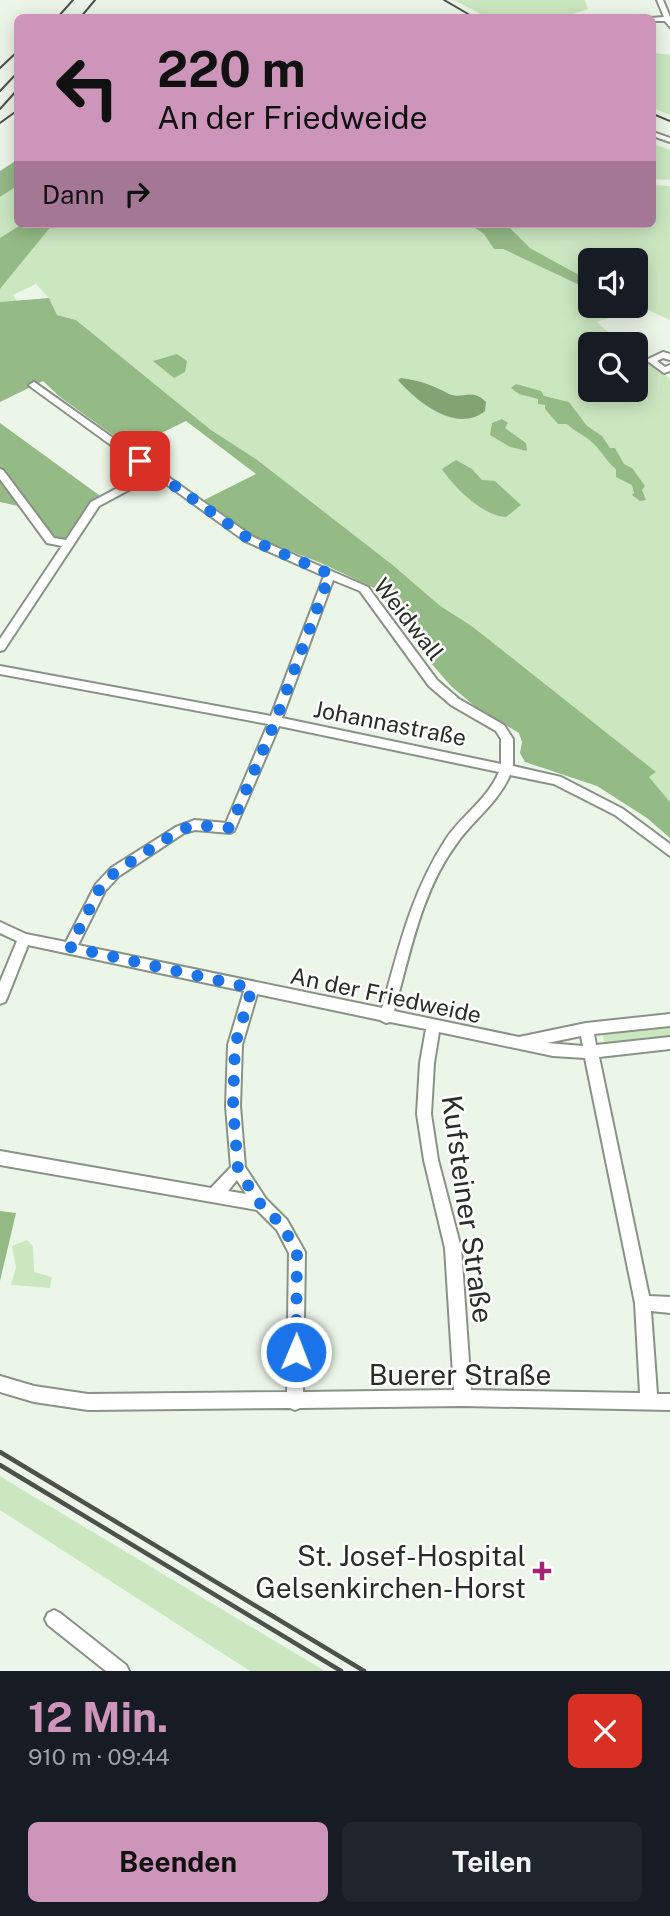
<!DOCTYPE html>
<html lang="de">
<head>
<meta charset="utf-8">
<style>
	:root { --surface:#171b24; --page:#20242c; --text:#f1f3f6; --muted:#9ea1a6; --accent:#ce95bb }
	body { margin:0; font-family:"Public Sans",sans-serif; background:var(--page); color:var(--text); height:100vh; display:flex; flex-direction:column; font-size:26px; white-space:nowrap }
	* { box-sizing:border-box; margin:0 }
	p { font-size:23px; color:var(--muted) }
	.icon { flex:none; width:38px; height:38px; fill:none; stroke:currentColor; stroke-width:2; stroke-linecap:round; stroke-linejoin:round }
	.map { position:relative; height:1671px; overflow:hidden }
	.sheet { display:flex; flex-direction:column; background:var(--surface); flex:1 }
	.sheet>* { flex:none }
	.top-card { position:absolute; left:14px; top:14px; width:642px; height:214px; border-radius:10px; box-shadow:0 4px 18px #0003; background:#ce95bb; color:#111; overflow:hidden }
	.tools { position:absolute; left:578px; top:248px; display:grid; gap:14px }
	.tools a { display:grid; place-items:center; width:70px; height:70px; border-radius:10px; background:var(--surface); box-shadow:0 4px 18px #0003; font-size:35px }
	.pin { position:absolute; display:grid; place-items:center; width:60px; height:60px; color:#fff; margin:-30px; border-radius:14px; box-shadow:0 4px 10px #0006 }
	.me { position:absolute; width:77px; margin:-38px; rotate:1deg; stroke-linejoin:round; filter:drop-shadow(0 0 5px #0008) }
	.turn { display:flex; align-items:center; gap:24px; height:147px; padding:0 28px; font-size:32px }
	.turn .icon { width:91px; height:91px; stroke-width:2.5 }
	.turn b { display:block; font-size:49px; line-height:60px }
	.then { display:flex; align-items:center; height:66px; padding:0 28px; background:#0003; gap:14px; font-size:26px }
	.round { display:grid; place-items:center; flex:none; width:74px; height:74px; border-radius:10px; background:var(--page) }
	.headline { display:flex; align-items:center; justify-content:space-between; height:119px; padding:0 28px }
	h1 { font-size:42px; font-weight:700; line-height:52px; color:var(--accent) }
	.cta { display:flex; gap:14px; margin-top:auto; padding:14px 28px }
	.cta a { flex:1; height:80px; border-radius:10px; background:var(--accent); color:#111; font-size:28px; font-weight:700; line-height:80px; text-align:center }
	.cta a+a { background:var(--page); color:var(--text) }
	.map>svg:first-child { display:block }
	.green { fill:#cbe7c0 }
	.forest { fill:#94ba86 }
	.water { fill:#80a572 }
	.lines { fill:none; stroke-linecap:round; stroke-linejoin:round }
	.minor-casing { stroke:#899286; stroke-width:4 }
	.minor { fill:#fff; fill-rule:evenodd }
	.rail-far1 { stroke:#4c514a; stroke-width:2 }
	.rail { stroke:#4c514a; stroke-width:4.5 }
	.route { stroke:#1a73e8; stroke-width:12; stroke-dasharray:0 21.6 }
	.poi-dot { fill:#a42373; stroke:#fff; stroke-width:2.5 }
	.labels { text-anchor:middle; dominant-baseline:central; stroke-width:5; stroke-linejoin:round; paint-order:stroke }
	.street-label { font-size:23px; fill:#292d28; stroke:#fff }
	.near-street-label { font-size:28px; fill:#292d28; stroke:#fff }
	.near-poi-label { font-size:28px; fill:#292d28; stroke:#fff; text-anchor:end }
</style>
</head>
<body>
<div class="map">
<svg width="670" height="1671" viewBox="0 0 670 1671">
	<rect width="100%" height="100%" fill="#ecf6e8"/>
	<g class="green">
		<path d="M454,0H585L588,9L565,17H486Z"/>
		<path d="M653,53L670,55V115L653,108Z"/>
		<path d="M653,144L670,150V180L653,179Z"/>
		<path d="M653,185L670,186V320L635,304V261H590V281L530,248L506,224H653Z"/>
		<path d="M17,186L18,224H22L0,238V197Z"/>
		<path d="M53,224H469L484,234L494,249H503L590,290V306H623L633,311L596,322L625,345H590V390H635V352L670,379V802L649,777L655,772L473,627L439,605L394,566L256,459L211,430L76,320L57,315L48,297L36,284L13,295L17,301L0,302V289Z"/>
		<path d="M670,1025V1038L606,1046L602,1034Z"/>
		<path d="M27,1240L33,1246L34,1272L52,1277L50,1288L11,1285L16,1267L12,1246Z"/>
		<path d="M0,1476L16,1486L325,1671H250L0,1510Z"/>
	</g>
	<g class="forest">
		<path d="M17,160V186L0,197V171Z"/>
		<path d="M22,224H53L0,289V238Z"/>
		<path d="M469,224H506L530,248L590,281V290L503,249H494L484,234Z"/>
		<path d="M49,298L57,315L76,320L211,430L256,459L394,566L439,605L473,627L656,772L649,777L670,802V838L647,818L597,786L525,762L520,753L522,742L519,733L478,709L451,686L430,662L376,589L321,563L257,538L204,500L256,474L186,421L131,448L60,397L43,381L0,402V302Z"/>
		<path d="M177,354L187,361L185,372L174,378L153,361Z"/>
		<path d="M516,384L541,391L544,396L569,402L587,426L602,436L610,448H615L624,464L632,468L645,486L642,490L646,500L640,501L632,495L634,493L632,485L616,477V469C606,461 602,452 594,444C585,435 575,432 567,424H558L545,409V405L538,404V399L519,394L511,388Z"/>
		<path d="M502,419L508,423L505,428L526,443L527,451L510,447L490,435L492,423Z"/>
		<path d="M0,423L103,498L69,544L51,541L27,508L0,502Z"/>
		<path d="M456,460L472,469L482,480L495,481L521,505L506,517C485,517 453,487 442,469Z"/>
		<path d="M0,1211L16,1213L0,1281Z"/>
	</g>
	<path class="water" d="M401,378C422,381 432,385 449,394C461,400 472,387 486,402L485,411C457,434 417,402 398,380Z"/>
	<g class="lines">
		<g class="minor-casing">
			<g id="minor">
				<path d="M657,0H663L670,17V27L665,21H653L651,18L664,17Z"/>
				<path d="M653,132L670,138V142L653,136Z"/>
				<path d="M663,352L670,354V360L663,358L657,361L665,367L670,365V371L664,373L646,360Z"/>
				<path d="M34,382L253,537L368,587L437,680L459,699L504,725L513,739V766L561,777L623,809L670,844V856L615,815L554,784L510,775C498,803 474,819 457,843C421,891 410,954 394,1011L519,1037L586,1023L670,1014V1026L594,1034L596,1045L670,1037V1049L599,1057L649,1296L670,1297V1313L651,1311L657,1394H670V1410L463,1406L300,1408L295,1410L290,1408L88,1410L34,1402L0,1392V1376L34,1386L88,1394L287,1392L289,1253L277,1230L257,1210L0,1165V1151L211,1188L231,1167L226,1106L228,1045L244,991L28,945L7,998L5,1002L0,1004V982L17,941L0,933V922L26,934L66,942L96,884L111,868L176,827L195,820L226,823L268,724L0,674V666L271,716L324,576L245,541L155,476L99,506L4,650L0,651V639L62,546L47,543L0,479V469L3,470L54,538L66,540L91,502L148,472L31,387L29,385ZM333,580L360,591L429,686L451,705L496,731L501,739V764L282,718ZM279,726L499,772C487,800 462,815 446,839C411,893 399,948 382,1008L78,945L105,891L119,876L184,833L195,830L230,833L234,831ZM257,994L380,1020L386,1023L390,1022L426,1029L420,1063L417,1114L424,1160L445,1248L454,1390L303,1392L305,1252L287,1220L266,1199L245,1167L240,1106L242,1045ZM439,1032L553,1056L585,1058L635,1303L640,1393L471,1390L461,1248L438,1160L431,1114L434,1063ZM581,1036L583,1046L547,1043ZM237,1180L246,1194L228,1191Z"/>
				<path d="M54,1610L60,1613L126,1665L129,1671H106L48,1625L45,1619L48,1613Z"/>
			</g>
		</g>
		<use href="#minor" class="minor"/>
		<g class="rail-far1">
			<path d="M444,0L475,18"/>
			<path d="M57,18L73,0"/>
			<path d="M80,18L95,0"/>
			<path d="M0,68L18,51"/>
			<path d="M0,91L18,72"/>
			<path d="M0,109L18,89"/>
			<path d="M653,114L670,121"/>
			<path d="M0,123L18,110"/>
		</g>
		<g class="rail">
			<path d="M0,1452L364,1671"/>
			<path d="M0,1465L341,1671"/>
		</g>
	</g>
	<g class="lines">
		<path class="route" d="M140,461L249,539L330,574L275,722L230,828L195,825L180,830L115,872L100,888L70,947L252,988L235,1045L233,1106L238,1170L261,1205L282,1225L297,1252L296,1352"/>
	</g>
	<path class="poi-dot" d="M538.5 1560.5h7v7h7v7h-7v7h-7v-7h-7v-7h7z"/>
	<g class="labels">
		<g class="street-label">
			<text transform="translate(409 619) rotate(52)">Weidwall</text>
			<text transform="translate(390 723) rotate(11)">Johannastraße</text>
			<text transform="translate(386 995) rotate(12)">An der Friedweide</text>
		</g>
		<g class="near-street-label">
			<text transform="translate(468 1209) rotate(82)">Kufsteiner Straße</text>
			<text x="460" y="1374">Buerer Straße</text>
		</g>
		<g class="near-poi-label">
			<text x="526" y="1555">St. Josef-Hospital<tspan x="526" dy="32">Gelsenkirchen-Horst</tspan></text>
		</g>
	</g>
</svg>
<div class="tools">
<a><svg class="icon" aria-label="sound" viewBox="0 0 24 24"><path d="M4 9h4l5-4v14l-5-4H4zM17 9q2 3 0 6"/></svg></a>
<a><svg class="icon" aria-label="search" viewBox="0 0 24 24"><circle cx="10" cy="10" r="6"/><path d="M15 15l6 6"/></svg></a>
</div>
<div class="pin" style="left:140px;top:461px;background:#d93025"><svg class="icon" aria-label="arrive" viewBox="0 0 24 24"><path d="M6 21V4h12l-3 4 3 4H6"/></svg></div>
<svg class="me" style="left:296px;top:1352px" viewBox="-20 -20 40 40"><circle r="17" fill="#1a73e8" stroke="#fff" stroke-width="3"/><path d="M0-11L8 9 0 5-8 9z" fill="#fff"/></svg>
<div class="top-card">
<div class="turn"><svg class="icon" aria-label="left" viewBox="0 0 24 24"><path d="M17 20v-9H6M10 6l-5 5 5 5"/></svg><div><b>220 m</b>An der Friedweide</div></div>
<div class="then">Dann<svg class="icon" aria-label="right" viewBox="0 0 24 24"><path d="M7 20v-9h11M14 6l5 5-5 5"/></svg></div>
</div>
</div>
<section class="sheet">
<div class="headline"><div><h1>12 Min.</h1><p>910 m · 09:44</p></div><a class="round" style="background:#d93025;color:#fff"><svg class="icon" aria-label="close" viewBox="0 0 24 24"><path d="M6 6l12 12M18 6L6 18"/></svg></a></div>
<div class="cta"><a>Beenden</a><a>Teilen</a></div>
</section>
</body>
</html>
